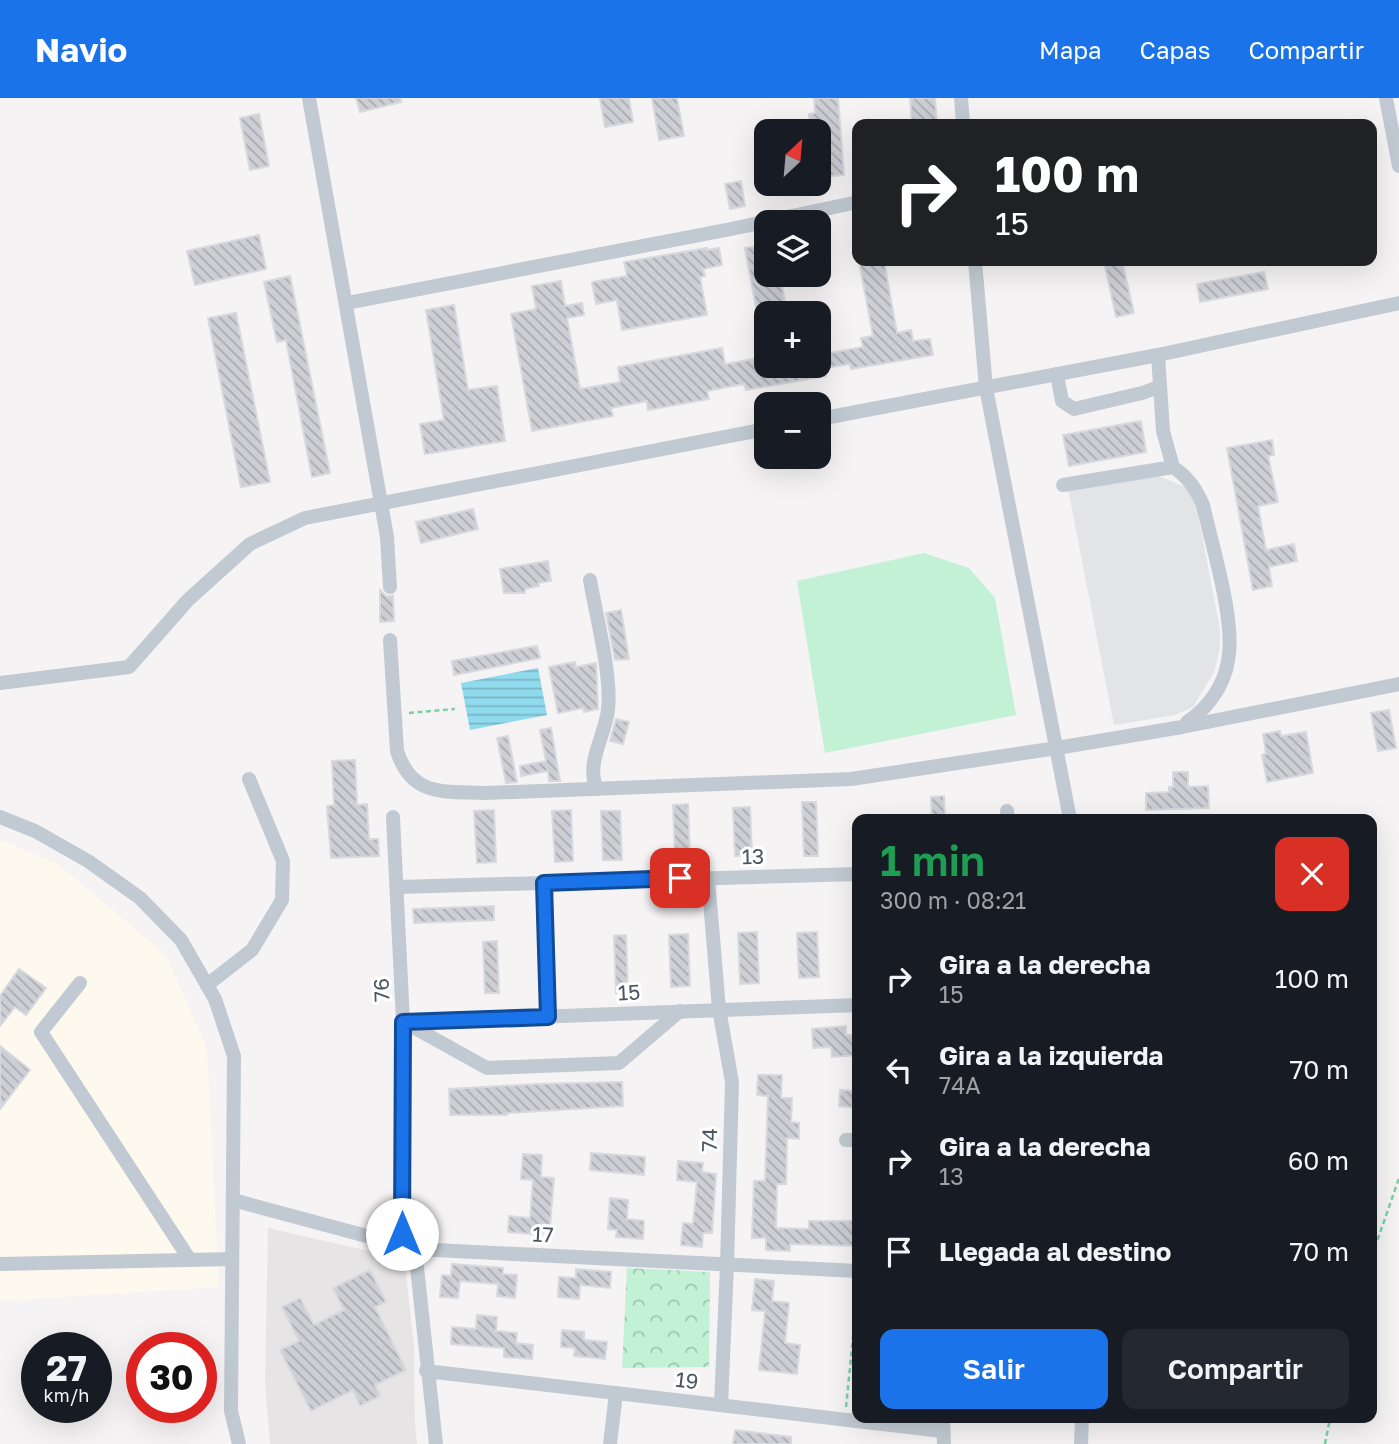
<!DOCTYPE html>
<html lang="es">
<head>
<meta charset="utf-8">
<style>
	:root { --surface:#171b24; --page:#242831; --text:#f1f3f6; --muted:#9ea1a6; --accent:#1a73e8 }
	body { margin:0; font-family:"Golos Text",sans-serif; background:var(--page); color:var(--text); height:100vh; display:flex; flex-direction:column; font-size:26px; white-space:nowrap }
	* { box-sizing:border-box; margin:0 }
	p { font-size:23px; color:var(--muted) }
	.icon { flex:none; width:38px; height:38px; fill:none; stroke:currentColor; stroke-width:2; stroke-linecap:round; stroke-linejoin:round }
	.map { position:relative; flex:1; overflow:hidden }
	.side { position:absolute; left:852px; top:716px; width:525px; height:609px; display:flex; flex-direction:column; background:var(--surface); border-radius:14px; box-shadow:0 7px 28px #0002 }
	.side>* { flex:none }
	.hud { position:absolute; left:852px; top:21px; width:525px; height:147px; border-radius:14px; box-shadow:0 7px 28px #0002; background:#202124; color:#fff; overflow:hidden }
	.needle { width:46px; rotate:26deg }
	.controls { position:absolute; left:754px; top:21px; display:grid; gap:14px }
	.controls a { display:grid; place-items:center; width:77px; height:77px; border-radius:14px; background:var(--surface); box-shadow:0 7px 28px #0002; font-size:35px }
	.speed { position:absolute; left:21px; top:1234px; display:flex; gap:14px; font-size:35px; font-weight:700; text-align:center }
	.speed>* { display:grid; place-content:center; width:91px; height:91px; border-radius:50%; background:var(--surface); box-shadow:0 7px 28px #0002; line-height:1 }
	.speed small { font-size:18px; font-weight:400 }
	.speed .limit { border:10px solid #d22; background:#fff; color:#111 }
	.pin { position:absolute; display:grid; place-items:center; width:60px; height:60px; color:#fff; margin:-30px; border-radius:14px; box-shadow:0 4px 10px #0006 }
	.me { position:absolute; width:77px; margin:-38px; rotate:0deg; stroke-linejoin:round; filter:drop-shadow(0 0 5px #0008) }
	.turn { display:flex; align-items:center; gap:24px; height:147px; padding:0 28px; font-size:32px }
	.turn .icon { width:91px; height:91px; stroke-width:2.5 }
	.turn b { display:block; font-size:49px; line-height:60px }
	.round { display:grid; place-items:center; flex:none; width:74px; height:74px; border-radius:14px; background:var(--page) }
	.head { display:flex; align-items:center; justify-content:space-between; height:119px; padding:0 28px }
	h1 { font-size:42px; font-weight:600; line-height:52px; color:#1e9e55 }
	.primary-button { display:flex; gap:14px; margin-top:auto; padding:14px 28px }
	.primary-button a { flex:1; height:80px; border-radius:14px; background:var(--accent); color:#fff; font-size:28px; font-weight:600; line-height:80px; text-align:center }
	.primary-button a+a { background:var(--page); color:var(--text) }
	ul { padding:0; list-style:none }
	li { display:flex; align-items:center; gap:21px; height:91px; padding:0 28px }
	li div { flex:1 }
	li b { display:block; font-size:26px }
	li em { font-style:normal }
	header { display:flex; align-items:center; gap:42px; box-sizing:border-box; height:98px; padding:0 35px; background:var(--accent); color:#fff }
	header strong { font-size:33px }
	nav { display:flex; gap:38px; margin-inline-start:auto; font-size:24px }
	.map>svg:first-child { display:block }
	.commercial { fill:#fdf9ef }
	.education { fill:#e6e4e5 }
	.airport { fill:#e2e4e7 }
	.grass { fill:#c3f1d5 }
	.forest { fill:url(#forest-crowns) }
	.water { fill:url(#water-rules) }
	.building { fill:url(#building-back-hatch); stroke:#d7d9de; stroke-width:2 }
	.lines { fill:none; stroke-linecap:round; stroke-linejoin:round }
	.path { stroke:#7ad0a6; stroke-width:2.5; stroke-dasharray:5 3.5; stroke-linecap:butt }
	.minor { stroke:#c1cad2; stroke-width:14 }
	.route-casing { stroke:#114b97; stroke-width:18 }
	.route { stroke:#1a73e8; stroke-width:12 }
	.labels { text-anchor:middle; dominant-baseline:central; stroke-width:6; stroke-linejoin:round; paint-order:stroke }
	.street-label { font-size:21px; fill:#4a5661; stroke:#fff }
</style>
</head>
<body>
<header>
<strong>Navio</strong>
<nav><a>Mapa</a><a>Capas</a><a>Compartir</a></nav>
</header>
<div class="map">
<svg width="1399" height="1346" viewBox="0 0 1399 1346">
	<defs>
		<pattern id="forest-crowns" width="20" height="18" patternUnits="userSpaceOnUse" patternTransform="scale(1.75)"><rect width="20" height="18" fill="#c3f1d5"/><path d="M2 6a3 3 0 1 1 6 0M12 15a3 3 0 1 1 6 0" fill="none" stroke="#a0c6b0"/></pattern>
		<pattern id="water-rules" width="6" height="5" patternUnits="userSpaceOnUse" patternTransform="scale(1.75)"><rect width="6" height="5" fill="#90daee"/><path d="M0 2.5h6" fill="none" stroke="#78b4c4"/></pattern>
		<pattern id="building-back-hatch" width="6" height="6" patternUnits="userSpaceOnUse" patternTransform="scale(1.75)"><rect width="6" height="6" fill="#cdcfd5"/><path d="M-1 5l2 2M0 0l6 6M5-1l2 2" fill="none" stroke="#a8abb0"/></pattern>
	</defs>
	<rect width="100%" height="100%" fill="#f5f3f3"/>
	<path class="commercial" d="M0,742L58,766L166,857L207,950L219,1189L0,1203Z"/>
	<path class="education" d="M268,1130L404,1161L414,1246L415,1326L417,1346H270L265,1284Z"/>
	<path class="airport" d="M1158,378L1185,389L1195,401L1220,531V550L1214,574L1193,609L1175,617L1114,627L1068,391Z"/>
	<path class="grass" d="M924,455L969,470L995,500L1016,617L825,655L797,483Z"/>
	<path class="forest" d="M627,1170L710,1174L709,1269L622,1270Z"/>
	<path class="water" d="M538,570L547,617L470,632L461,585Z"/>
	<g class="building">
		<path d="M356,0H400L401,4L360,14Z"/>
		<path d="M600,0H629L633,24L605,29Z"/>
		<path d="M652,0H677L684,38L659,42Z"/>
		<path d="M814,0H838L844,77L819,79V33H810L809,16L815,15Z"/>
		<path d="M910,0H935L937,26H912Z"/>
		<path d="M259,16L269,68L250,72L240,20Z"/>
		<path d="M741,83L745,108L730,111L725,86Z"/>
		<path d="M259,137L266,171L195,187L187,153Z"/>
		<path d="M766,147V177H780L787,215H757L745,150Z"/>
		<path d="M707,150V152L719,150L722,167L703,171L705,178L700,179L707,217L622,232L617,202L596,206L592,184L627,178L624,164Z"/>
		<path d="M859,163H884L897,235L911,232L913,243L930,241L933,257L851,271L850,266L824,270L826,278L746,292L744,286L707,293L709,301L648,312L647,303L611,310L613,318L532,333L511,216L536,211L532,188L561,183L565,208L582,205L584,217L567,220L580,291L620,284L618,269L722,250L725,266L766,259V268H819V257L863,249L861,240L873,238Z"/>
		<path d="M1104,163H1122L1134,215L1116,219Z"/>
		<path d="M1264,174L1268,191L1200,204L1197,186Z"/>
		<path d="M290,178L330,375L312,379L286,242L277,244L264,184Z"/>
		<path d="M454,207L468,292L497,288L505,343L425,356L420,326L444,322L426,212Z"/>
		<path d="M236,215L270,384L241,389L208,220Z"/>
		<path d="M1141,323L1146,354L1069,368L1063,337Z"/>
		<path d="M1272,342L1274,357L1268,358L1278,404L1258,408L1266,452L1294,446L1297,463L1269,469L1272,488L1253,492L1227,350Z"/>
		<path d="M473,411L478,431L421,445L416,424Z"/>
		<path d="M548,463L551,483L538,485L539,488L525,491V495H504L500,471Z"/>
		<path d="M380,492L386,498H393L394,523L380,524Z"/>
		<path d="M621,512L629,561L615,562L606,515Z"/>
		<path d="M537,548L540,560L454,577L452,563Z"/>
		<path d="M575,564L576,569L596,565L598,611L584,614L583,610L558,615L549,569Z"/>
		<path d="M1389,612L1396,650L1378,653L1371,615Z"/>
		<path d="M616,621L629,624L623,646L610,643Z"/>
		<path d="M551,630L560,683H549L548,673L521,678L520,668L546,663L540,632Z"/>
		<path d="M1280,633L1281,638L1306,634L1313,675L1267,684L1262,657L1266,656L1263,636Z"/>
		<path d="M508,638L517,684L506,685L497,640Z"/>
		<path d="M355,662L357,707L367,706L369,741H378L379,758L331,760L327,708L334,707L332,663Z"/>
		<path d="M1173,674H1188V689L1208,688L1209,710L1146,712V695L1169,694V689H1173Z"/>
		<path d="M944,698L945,721H932L931,699Z"/>
		<path d="M802,704H816L818,758H804Z"/>
		<path d="M688,706L690,759L675,760L673,707Z"/>
		<path d="M750,709L752,758H735L733,710Z"/>
		<path d="M494,712L496,764L477,765L474,713Z"/>
		<path d="M571,712L573,763L555,764L552,713Z"/>
		<path d="M601,713H620L622,762H603Z"/>
		<path d="M494,808V822L414,825L413,811Z"/>
		<path d="M757,834L759,885L740,886L738,835Z"/>
		<path d="M817,834L819,879L799,880L797,835Z"/>
		<path d="M688,836L690,888L671,889L669,837Z"/>
		<path d="M626,837L628,895H616L614,838Z"/>
		<path d="M497,843L499,895H485L483,844Z"/>
		<path d="M19,871L46,890L26,917L15,909L0,928V898Z"/>
		<path d="M846,928V937H858V957L832,959L831,949L813,950L812,931Z"/>
		<path d="M0,948L30,972L0,1011Z"/>
		<path d="M758,977H782L781,1000H792L791,1024L799,1025V1041L787,1040L786,1086H777L776,1130L809,1131V1123H858V1148L790,1146V1153L766,1152V1140H752L754,1083H765L768,998L757,997Z"/>
		<path d="M622,984L623,1008L507,1015V1017H450L449,991L537,986Z"/>
		<path d="M840,992L858,993V1010L839,1008Z"/>
		<path d="M591,1055L645,1059L644,1077L590,1072Z"/>
		<path d="M523,1056L542,1057L541,1079L554,1080L550,1127L543,1126L542,1137L508,1134L509,1118L530,1120L533,1082L521,1081Z"/>
		<path d="M678,1063L703,1065L702,1074L716,1076L712,1135H703L702,1149L681,1147L683,1125L693,1126L697,1084L677,1082Z"/>
		<path d="M610,1100L628,1102L627,1121L644,1123L643,1141L616,1139L617,1132L608,1131Z"/>
		<path d="M452,1166L503,1170V1176L517,1177L515,1200L497,1198L498,1186L460,1183L458,1200L440,1199L442,1177L451,1178Z"/>
		<path d="M576,1171L611,1174L610,1190L580,1187L579,1201L558,1199L559,1179L576,1180Z"/>
		<path d="M370,1172L386,1204L375,1209L406,1272L375,1287L380,1298L360,1308L353,1292L311,1313L280,1252L299,1243L282,1209L300,1200L314,1227L344,1212L333,1190Z"/>
		<path d="M755,1181L774,1183L772,1203L789,1205L785,1245L800,1247L797,1276L759,1272L765,1213L752,1212Z"/>
		<path d="M477,1217L497,1219L496,1233L517,1235L516,1245L533,1247L532,1261L504,1259V1250L451,1246L452,1229L476,1231Z"/>
		<path d="M562,1232L584,1234V1242L607,1244L605,1261L574,1258L575,1250L561,1249Z"/>
		<path d="M735,1332L791,1339V1346H733Z"/>
	</g>
	<g class="lines">
		<g class="path">
			<path d="M409,615L455,611"/>
			<path d="M1372,1158L1399,1080"/>
			<path d="M846,1309L858,1190"/>
			<path d="M1325,1346L1330,1320"/>
		</g>
		<g class="minor">
			<path d="M309,0L387,439L390,489"/>
			<path d="M961,0L963,26"/>
			<path d="M1386,0L1399,68"/>
			<path d="M975,163L986,290L1070,721"/>
			<path d="M347,205L731,131L858,104"/>
			<path d="M1158,257L1163,333L1173,369C1188,379 1196,391 1203,407C1212,448 1236,523 1228,563C1224,588 1208,610 1187,624"/>
			<path d="M1057,277L1062,303L1074,311L1142,295L1159,289"/>
			<path d="M819,321L1158,257L1399,205"/>
			<path d="M1063,387L1173,369"/>
			<path d="M590,482C596,518 612,577 608,612C605,638 585,666 597,691"/>
			<path d="M390,542L397,653C412,700 445,693 486,695L851,681L1057,650L1182,629L1399,586"/>
			<path d="M0,585L129,569L188,502L250,446L305,420L766,331"/>
			<path d="M1007,713L1008,721"/>
			<path d="M0,719L35,733L88,763L140,800L181,842L215,901L234,958L231,1313L239,1346"/>
			<path d="M393,719L403,924V1148"/>
			<path d="M708,780L719,911L732,984L727,1167L721,1307"/>
			<path d="M544,785L549,919"/>
			<path d="M398,789L858,776"/>
			<path d="M80,885L41,934L190,1162"/>
			<path d="M207,887L252,852L282,802L283,763L249,681"/>
			<path d="M403,924L858,907"/>
			<path d="M404,924L487,970L619,965L680,913"/>
			<path d="M846,1042H858"/>
			<path d="M233,1102L415,1151L858,1173"/>
			<path d="M415,1151L436,1346"/>
			<path d="M0,1166L232,1161"/>
			<path d="M426,1273L942,1333"/>
			<path d="M943,1320L944,1346"/>
			<path d="M610,1346L616,1295"/>
			<path d="M1081,1346L1082,1320"/>
		</g>
	</g>
	<g class="lines">
		<g class="route-casing">
			<path id="route" d="M402,1136L403,924L548,919L544,785L680,780"/>
		</g>
		<use href="#route" class="route"/>
	</g>
	<g class="labels">
		<g class="street-label">
			<text transform="translate(753 758) rotate(-1)">13</text>
			<text transform="translate(381 892) rotate(-92)">76</text>
			<text transform="translate(629 894) rotate(-3)">15</text>
			<text transform="translate(709 1042) rotate(-89)">74</text>
			<text transform="translate(543 1136) rotate(3)">17</text>
			<text transform="translate(687 1282) rotate(7)">19</text>
		</g>
	</g>
</svg>
<div class="controls">
<a><svg class="needle" viewBox="-14 -14 28 28"><path d="M0-13l5 13h-10z" fill="#e53935"/><path d="M0 13l5-13h-10z" fill="#9ea1a6"/></svg></a>
<a><svg class="icon" aria-label="layers" viewBox="0 0 24 24"><path d="M12 4l9 5-9 5-9-5zM3 14l9 5 9-5"/></svg></a>
<a>+</a>
<a>−</a>
</div>
<div class="speed"><div>27<small>km/h</small></div><div class="limit">30</div></div>
<div class="pin" style="left:680px;top:780px;background:#d93025"><svg class="icon" aria-label="arrive" viewBox="0 0 24 24"><path d="M6 21V4h12l-3 4 3 4H6"/></svg></div>
<svg class="me" style="left:402px;top:1136px" viewBox="-20 -20 40 40"><circle r="19" fill="#fff"/><path d="M0-13L10 11 0 6-10 11z" fill="#1a73e8"/></svg>
<div class="hud">
<div class="turn"><svg class="icon" aria-label="right" viewBox="0 0 24 24"><path d="M7 20v-9h11M14 6l5 5-5 5"/></svg><div><b>100 m</b>15</div></div>
</div>
<section class="side">
<div class="head"><div><h1>1 min</h1><p>300 m · 08:21</p></div><a class="round" style="background:#d93025;color:#fff"><svg class="icon" aria-label="close" viewBox="0 0 24 24"><path d="M6 6l12 12M18 6L6 18"/></svg></a></div>
<ul>
<li><svg class="icon" aria-label="right" viewBox="0 0 24 24"><path d="M7 20v-9h11M14 6l5 5-5 5"/></svg><div><b>Gira a la derecha</b><p>15</p></div><em>100 m</em></li>
<li><svg class="icon" aria-label="left" viewBox="0 0 24 24"><path d="M17 20v-9H6M10 6l-5 5 5 5"/></svg><div><b>Gira a la izquierda</b><p>74A</p></div><em>70 m</em></li>
<li><svg class="icon" aria-label="right" viewBox="0 0 24 24"><path d="M7 20v-9h11M14 6l5 5-5 5"/></svg><div><b>Gira a la derecha</b><p>13</p></div><em>60 m</em></li>
<li><svg class="icon" aria-label="arrive" viewBox="0 0 24 24"><path d="M6 21V4h12l-3 4 3 4H6"/></svg><div><b>Llegada al destino</b></div><em>70 m</em></li>
</ul>
<div class="primary-button"><a>Salir</a><a>Compartir</a></div>
</section>
</div>
</body>
</html>
